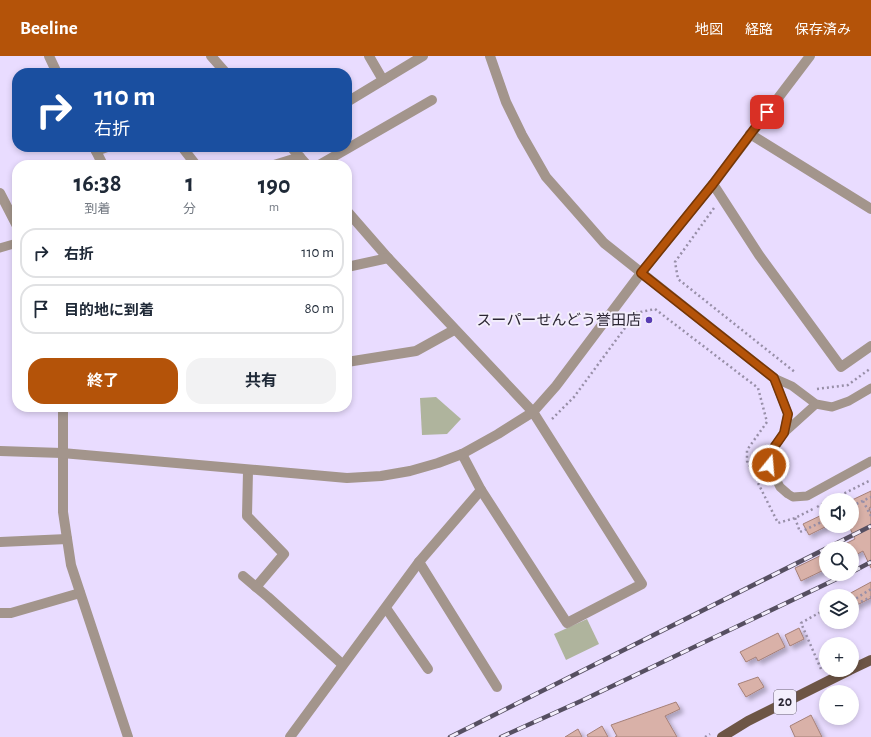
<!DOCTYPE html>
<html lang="ja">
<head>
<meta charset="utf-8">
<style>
	:root { --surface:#fff; --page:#f2f2f3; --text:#1f2937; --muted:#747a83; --line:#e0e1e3; --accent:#b45309 }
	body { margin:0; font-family:"Alegreya Sans","Noto Sans JP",sans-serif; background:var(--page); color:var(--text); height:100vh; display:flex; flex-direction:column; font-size:15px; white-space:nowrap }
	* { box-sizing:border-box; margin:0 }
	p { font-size:13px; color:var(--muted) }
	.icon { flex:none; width:22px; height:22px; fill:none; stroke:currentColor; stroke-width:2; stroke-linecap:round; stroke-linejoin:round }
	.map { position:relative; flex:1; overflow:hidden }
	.panel { position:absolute; left:12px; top:104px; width:340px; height:252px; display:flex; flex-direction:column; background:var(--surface); border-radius:16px; box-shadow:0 2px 6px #0003 }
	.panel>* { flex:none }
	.guide { position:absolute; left:12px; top:12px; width:340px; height:84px; border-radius:16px; box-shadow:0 2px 6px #0003; background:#1a4fa0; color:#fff; overflow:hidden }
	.buttons { position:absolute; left:819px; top:437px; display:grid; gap:8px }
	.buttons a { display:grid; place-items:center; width:40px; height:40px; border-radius:50%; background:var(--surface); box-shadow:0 2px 6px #0003; font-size:20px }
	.pin { position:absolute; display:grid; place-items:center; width:34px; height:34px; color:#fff; margin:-17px; border-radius:8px; box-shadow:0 2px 6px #0006 }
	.me { position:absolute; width:44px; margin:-22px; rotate:17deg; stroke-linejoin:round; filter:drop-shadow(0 0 3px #0008) }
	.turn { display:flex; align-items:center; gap:14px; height:84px; padding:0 16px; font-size:18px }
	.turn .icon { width:52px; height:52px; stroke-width:2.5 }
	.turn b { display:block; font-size:28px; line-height:34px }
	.eta { display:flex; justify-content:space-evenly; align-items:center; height:68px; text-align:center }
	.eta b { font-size:24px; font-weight:700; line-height:28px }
	.primary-button { display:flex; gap:8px; margin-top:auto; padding:8px 16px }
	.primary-button a { flex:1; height:46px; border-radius:16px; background:var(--accent); color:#fff; font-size:16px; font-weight:700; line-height:46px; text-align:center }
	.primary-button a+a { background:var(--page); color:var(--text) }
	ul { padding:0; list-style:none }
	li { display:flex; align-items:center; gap:12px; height:50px; margin:0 8px 6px; padding:0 8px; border:2px solid var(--line); border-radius:16px }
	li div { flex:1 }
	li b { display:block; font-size:15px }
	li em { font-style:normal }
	header { display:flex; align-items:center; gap:24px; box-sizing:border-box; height:56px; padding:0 20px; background:var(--accent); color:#fff }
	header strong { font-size:19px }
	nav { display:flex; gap:22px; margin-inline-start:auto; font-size:14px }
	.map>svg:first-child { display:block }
	.green { fill:#afb49d }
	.building { fill:#d9b1a8; stroke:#a58078; filter:url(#shadow) }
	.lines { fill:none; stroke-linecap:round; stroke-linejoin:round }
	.path { stroke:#988fa8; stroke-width:2.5; stroke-dasharray:2 3; stroke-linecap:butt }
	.service { stroke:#a3958c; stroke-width:9 }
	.minor { stroke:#a3958c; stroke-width:10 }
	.tertiary { stroke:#a3958c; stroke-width:10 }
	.primary { stroke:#6d5545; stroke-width:10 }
	.rail-casing { stroke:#564f61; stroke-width:4.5 }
	.rail { stroke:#f3eefc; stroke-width:3; stroke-dasharray:9; stroke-linecap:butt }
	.route-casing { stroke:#753606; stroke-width:10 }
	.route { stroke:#b45309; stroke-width:7 }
	.poi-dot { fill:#573bb3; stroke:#f3eefc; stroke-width:1.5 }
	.labels { text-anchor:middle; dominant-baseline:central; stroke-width:4; stroke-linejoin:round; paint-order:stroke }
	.shield { fill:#f3eefc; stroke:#686370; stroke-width:1 }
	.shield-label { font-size:14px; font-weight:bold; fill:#2c2734 }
	.poi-label { font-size:15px; fill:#2c2734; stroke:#f3eefc; text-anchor:end }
</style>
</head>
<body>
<header>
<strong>Beeline</strong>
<nav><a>地図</a><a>経路</a><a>保存済み</a></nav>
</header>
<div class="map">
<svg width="871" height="681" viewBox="0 0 871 681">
	<defs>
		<filter id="shadow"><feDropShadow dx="3.5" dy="3.5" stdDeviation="2" flood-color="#0004"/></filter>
	</defs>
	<rect width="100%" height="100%" fill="#e9dcff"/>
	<g class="green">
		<path d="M436,341L461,363L447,378L422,379L420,342Z"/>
		<path d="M587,563L599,588L566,604L554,578Z"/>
	</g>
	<g class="building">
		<path d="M871,435V451L869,452L871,458V512L863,495L852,501V492H837L855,483L849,470H852V444Z"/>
		<path d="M826,457L827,470L809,479L803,468Z"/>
		<path d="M826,497V513L801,525L795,512Z"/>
		<path d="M871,526V542L855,550L852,540L847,539Z"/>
		<path d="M799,572L804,583L790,590L785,579Z"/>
		<path d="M778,577L785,591L758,605L756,601L746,606L740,596Z"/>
		<path d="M758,621L764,631L746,641L738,628Z"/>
		<path d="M676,646L680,653L665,660L677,681H615L617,680L611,669Z"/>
		<path d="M811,659L822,681H795L790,670Z"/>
		<path d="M602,670L608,681H588L587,679Z"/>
		<path d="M578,673L582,681H565Z"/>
	</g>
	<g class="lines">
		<g class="path">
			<path d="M714,152L675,206L678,223L796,317"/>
			<path d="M817,333L848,329L871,312"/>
			<path d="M552,363L574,341L636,257L655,253L758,332L767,366L747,394V405L778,467L795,462L813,453"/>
			<path d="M831,444L871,424"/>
			<path d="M863,445L871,460"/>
			<path d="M852,450L871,441"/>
			<path d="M817,451L826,446"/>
			<path d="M795,462L800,476L826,464"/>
			<path d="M852,545L871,533"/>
			<path d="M852,550L871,541"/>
			<path d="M821,613L801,567L826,553"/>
			<path d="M705,681L710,678"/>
		</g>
		<g class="service">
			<path d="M0,192L17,187"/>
			<path d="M774,322L788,358L784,377L770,397L769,409L780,431L788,438L793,441L807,440L871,405"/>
			<path d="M774,322L792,330L816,348L832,351L849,345L871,332"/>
			<path d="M785,376L816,348"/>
		</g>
		<g class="minor">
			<path d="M49,0L57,17"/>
			<path d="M211,0L226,17"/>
			<path d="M369,0L383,24"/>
			<path d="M347,46L423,0"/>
			<path d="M750,78L871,153"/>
			<path d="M94,91L103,109"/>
			<path d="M182,91L196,109"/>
			<path d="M291,91L307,109"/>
			<path d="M96,95L107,91"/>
			<path d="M274,109L300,101"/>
			<path d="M319,109L432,44"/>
			<path d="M713,128L759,199L841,311L871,290"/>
			<path d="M347,155L388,202L533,356L642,528L567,567L481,434"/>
			<path d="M347,211L388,202"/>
			<path d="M347,306L416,295L454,274"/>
			<path d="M0,395L62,397"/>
			<path d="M248,415L247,460L284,498L256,531"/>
			<path d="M0,486L67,483"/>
			<path d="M419,506L497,631"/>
			<path d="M243,520L268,541L342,608"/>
			<path d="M386,552L428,613"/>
			<path d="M0,557H11L80,537"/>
			<path d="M290,681L419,506L481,434L462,398"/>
		</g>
		<g class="tertiary">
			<path d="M490,0L506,46L522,79L546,121L576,155L604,187L774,322"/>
			<path d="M0,137L17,170"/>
			<path d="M63,351V456L71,509L128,681"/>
			<path d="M62,397L347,422L381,420L410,415L438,407L462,398L498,378L533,356L556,330L641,217L713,128L810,0"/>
		</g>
		<g class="primary">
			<path d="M852,613L871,604"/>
			<path d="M722,681L748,665L850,614"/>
		</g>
		<g class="rail-casing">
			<g id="rail">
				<path d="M852,516L871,506"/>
				<path d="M450,681L871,470"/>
				<path d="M501,681L581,645L847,518"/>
			</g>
		</g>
		<use href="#rail" class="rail"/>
	</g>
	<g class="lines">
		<g class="route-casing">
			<path id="route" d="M767,56L713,128L641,217L774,322L788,358L784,377L770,397L769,409"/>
		</g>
		<use href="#route" class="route"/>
	</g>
	<circle class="poi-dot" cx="649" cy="264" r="4"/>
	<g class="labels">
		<rect class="shield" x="774" y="634" width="22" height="24" rx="3"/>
		<g class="shield-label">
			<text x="785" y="646">20</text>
		</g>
		<g class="poi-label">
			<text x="641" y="264">スーパーせんどう誉田店</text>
		</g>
	</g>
</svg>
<div class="buttons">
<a><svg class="icon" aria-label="sound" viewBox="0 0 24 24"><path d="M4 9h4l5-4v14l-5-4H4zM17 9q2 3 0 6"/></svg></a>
<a><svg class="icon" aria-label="search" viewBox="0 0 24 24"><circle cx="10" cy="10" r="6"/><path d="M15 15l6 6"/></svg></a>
<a><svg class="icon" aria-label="layers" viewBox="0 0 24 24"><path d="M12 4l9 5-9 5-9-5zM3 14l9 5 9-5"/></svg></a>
<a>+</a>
<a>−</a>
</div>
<div class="pin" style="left:767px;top:56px;background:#d93025"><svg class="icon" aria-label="arrive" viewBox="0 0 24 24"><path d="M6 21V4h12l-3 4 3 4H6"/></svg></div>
<svg class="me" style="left:769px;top:409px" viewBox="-20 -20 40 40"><circle r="17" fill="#b45309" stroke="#fff" stroke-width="3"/><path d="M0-11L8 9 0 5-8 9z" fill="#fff"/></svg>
<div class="guide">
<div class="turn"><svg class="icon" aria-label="right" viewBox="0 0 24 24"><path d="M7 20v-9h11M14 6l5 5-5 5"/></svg><div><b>110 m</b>右折</div></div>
</div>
<section class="panel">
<div class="eta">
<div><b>16:38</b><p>到着</p></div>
<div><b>1</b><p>分</p></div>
<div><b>190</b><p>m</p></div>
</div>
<ul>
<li><svg class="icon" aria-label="right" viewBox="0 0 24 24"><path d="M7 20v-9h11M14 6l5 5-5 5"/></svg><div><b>右折</b></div><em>110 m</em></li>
<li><svg class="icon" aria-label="arrive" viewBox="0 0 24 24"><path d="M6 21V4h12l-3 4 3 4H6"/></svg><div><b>目的地に到着</b></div><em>80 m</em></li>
</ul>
<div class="primary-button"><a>終了</a><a>共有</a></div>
</section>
</div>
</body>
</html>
